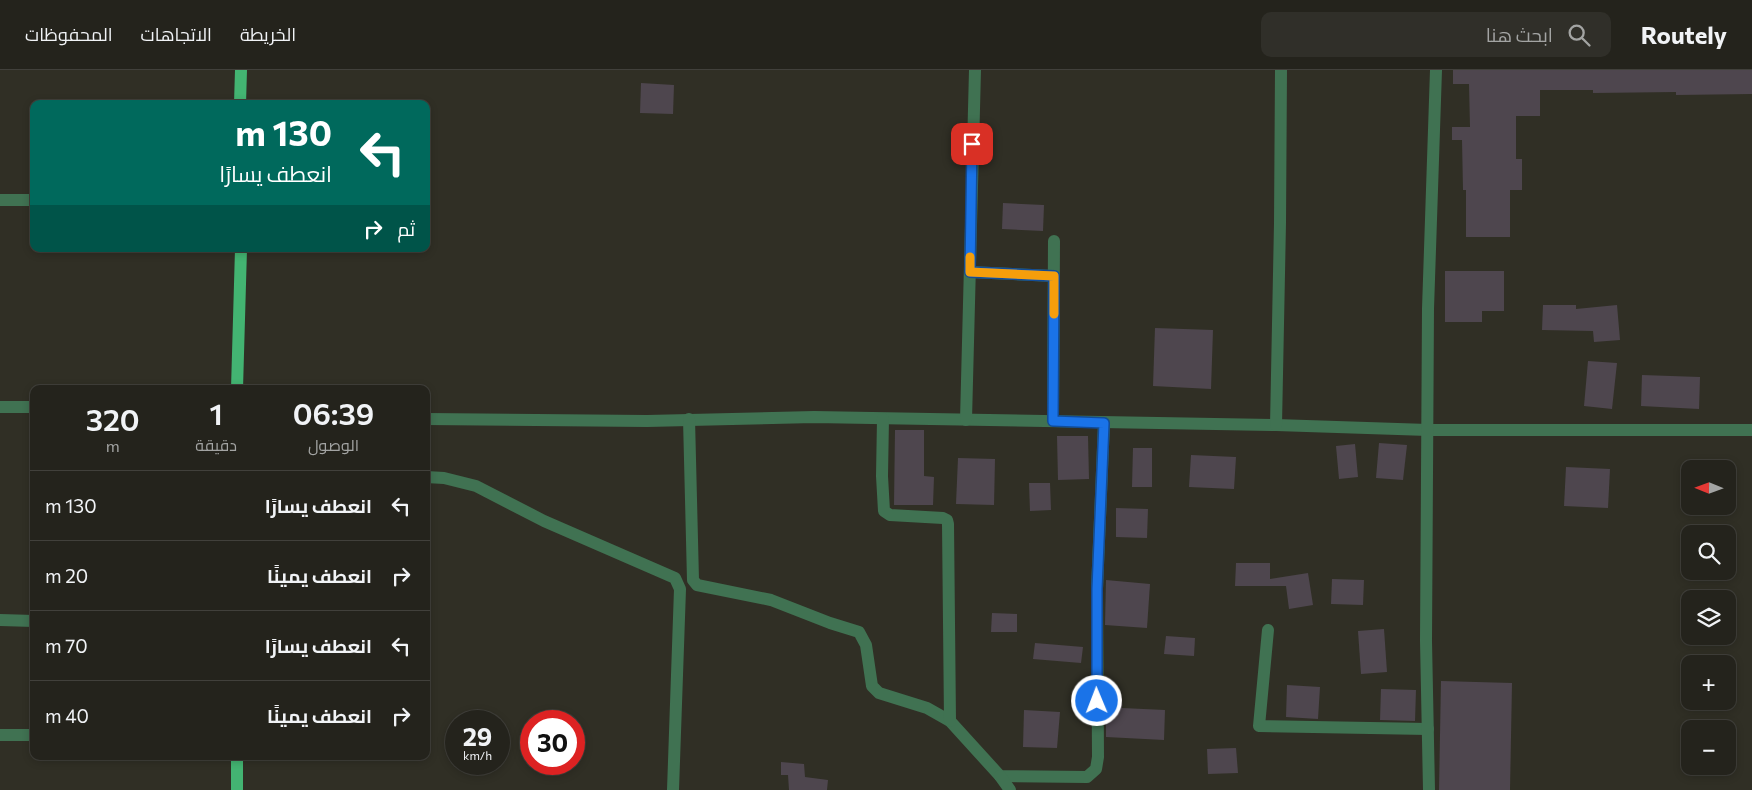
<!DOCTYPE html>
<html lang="ar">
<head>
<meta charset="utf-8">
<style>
	:root { --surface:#24231c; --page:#302f29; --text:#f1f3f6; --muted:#a3a4a3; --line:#41403b }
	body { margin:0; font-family:Commissioner,Cairo,sans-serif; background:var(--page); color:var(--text); direction:rtl; height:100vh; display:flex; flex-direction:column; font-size:19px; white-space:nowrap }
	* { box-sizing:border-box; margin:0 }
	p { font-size:16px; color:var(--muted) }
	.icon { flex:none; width:28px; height:28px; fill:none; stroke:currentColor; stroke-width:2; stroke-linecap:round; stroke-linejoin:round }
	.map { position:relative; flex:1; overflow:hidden; direction:ltr }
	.panel { position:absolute; left:30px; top:315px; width:400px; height:375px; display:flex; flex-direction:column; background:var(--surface); border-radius:10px; box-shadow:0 2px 8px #0003,0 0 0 1px var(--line); direction:rtl }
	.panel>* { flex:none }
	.guide { position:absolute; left:30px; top:30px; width:400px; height:152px; border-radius:10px; box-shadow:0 2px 8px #0003,0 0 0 1px var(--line); direction:rtl; background:#00695c; color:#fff; overflow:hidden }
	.needle { width:32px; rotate:271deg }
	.buttons { position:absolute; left:1681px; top:390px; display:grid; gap:10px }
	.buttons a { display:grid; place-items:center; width:55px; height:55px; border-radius:10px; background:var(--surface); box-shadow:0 2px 8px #0003,0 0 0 1px var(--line); font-size:25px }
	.speed { position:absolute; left:445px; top:640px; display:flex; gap:10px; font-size:25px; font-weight:700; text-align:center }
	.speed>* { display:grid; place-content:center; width:65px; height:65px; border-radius:50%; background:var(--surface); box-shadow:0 2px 8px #0003,0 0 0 1px var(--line); line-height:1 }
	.speed small { font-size:12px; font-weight:400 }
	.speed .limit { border:8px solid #d22; background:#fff; color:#111 }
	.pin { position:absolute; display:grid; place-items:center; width:42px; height:42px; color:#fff; margin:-21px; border-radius:10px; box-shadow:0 2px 8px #0006 }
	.me { position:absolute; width:55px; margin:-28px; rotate:359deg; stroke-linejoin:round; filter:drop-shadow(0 0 4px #0008) }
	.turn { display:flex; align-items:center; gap:18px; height:105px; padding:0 15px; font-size:22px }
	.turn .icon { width:65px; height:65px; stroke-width:2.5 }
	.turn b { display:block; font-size:35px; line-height:42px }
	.then { display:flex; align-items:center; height:48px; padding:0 15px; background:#0003; gap:10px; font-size:19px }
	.eta { display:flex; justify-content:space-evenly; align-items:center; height:85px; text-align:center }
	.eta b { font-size:30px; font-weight:600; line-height:35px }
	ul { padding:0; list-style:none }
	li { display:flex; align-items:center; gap:15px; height:70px; padding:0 15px; border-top:1px solid var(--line) }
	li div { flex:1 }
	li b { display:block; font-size:19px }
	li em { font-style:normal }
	header { display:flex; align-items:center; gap:30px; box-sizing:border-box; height:70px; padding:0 25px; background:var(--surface); border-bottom:1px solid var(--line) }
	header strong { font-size:24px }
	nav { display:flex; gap:28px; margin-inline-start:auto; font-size:18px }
	.search { width:350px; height:45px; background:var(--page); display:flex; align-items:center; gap:12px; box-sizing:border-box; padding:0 18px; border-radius:10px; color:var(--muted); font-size:19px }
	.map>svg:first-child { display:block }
	.building { fill:#4e464e }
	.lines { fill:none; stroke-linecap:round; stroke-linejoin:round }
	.minor { stroke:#407252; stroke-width:12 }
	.major { stroke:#43b472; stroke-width:12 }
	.route-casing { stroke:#114b97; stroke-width:12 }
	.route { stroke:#1a73e8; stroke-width:9 }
	.slow { stroke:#f59e0b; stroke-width:9 }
</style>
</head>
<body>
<header>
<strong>Routely</strong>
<div class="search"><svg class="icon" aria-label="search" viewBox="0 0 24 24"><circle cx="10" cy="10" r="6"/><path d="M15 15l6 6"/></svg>ابحث هنا</div>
<nav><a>الخريطة</a><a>الاتجاهات</a><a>المحفوظات</a></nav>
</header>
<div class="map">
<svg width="1752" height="720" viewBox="0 0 1752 720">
	<rect width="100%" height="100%" fill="#302f25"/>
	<g class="building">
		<path d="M1453,0H1752V24L1676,25V22L1593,23V20H1540V46H1516V89H1522V120H1510V167H1466V120H1463L1462,70H1452V57H1470L1469,14H1453Z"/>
		<path d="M641,13L674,15L673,44L640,43Z"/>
		<path d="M1003,133L1044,135L1043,161L1002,159Z"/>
		<path d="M1445,201H1504V241H1482V252H1445Z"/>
		<path d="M1543,235H1576V239L1617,235L1620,270L1594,272L1593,261L1542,260Z"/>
		<path d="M1155,258L1213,260L1211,319L1153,316Z"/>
		<path d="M1588,291L1617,293L1612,339L1584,336Z"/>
		<path d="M1642,305L1700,307L1699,339L1641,336Z"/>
		<path d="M895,360H924V406L934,407L933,435H894Z"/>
		<path d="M1057,366H1088L1089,409L1058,410Z"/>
		<path d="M1379,373L1407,375L1403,410L1376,408Z"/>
		<path d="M1355,374L1358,407L1339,409L1336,376Z"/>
		<path d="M1133,378H1152V417H1132Z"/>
		<path d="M1191,385L1236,387L1234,419L1189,417Z"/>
		<path d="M958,388L995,389L994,435L956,434Z"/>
		<path d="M1566,397L1610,399L1608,438L1564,436Z"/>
		<path d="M1029,413H1050L1051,440L1030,441Z"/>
		<path d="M1116,438L1148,439L1147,468L1116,467Z"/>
		<path d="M1236,493H1270V509L1308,503L1313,535L1289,539L1286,516H1235Z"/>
		<path d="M1332,509L1364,510L1363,535L1331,534Z"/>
		<path d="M1106,510L1150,514L1147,558L1105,555Z"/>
		<path d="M992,543L1017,544V562H991Z"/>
		<path d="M1384,559L1387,602L1361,604L1358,561Z"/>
		<path d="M1166,566L1195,568L1194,586L1164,584Z"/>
		<path d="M1035,573L1083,577L1081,593L1033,589Z"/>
		<path d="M1441,611L1512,613L1510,720H1439Z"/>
		<path d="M1287,615L1320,617L1318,649L1286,647Z"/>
		<path d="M1381,619L1416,620L1415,651L1380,650Z"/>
		<path d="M1106,627L1122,628V638L1165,640L1164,670L1106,667Z"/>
		<path d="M1024,640L1060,642L1057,678L1023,677Z"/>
		<path d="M1236,678L1238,703L1208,704L1207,679Z"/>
		<path d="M781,692L804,694L805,707L828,710L827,720H789L788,705H781Z"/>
	</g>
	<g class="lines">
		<g class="minor">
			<path d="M0,130H34"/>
			<path d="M970,202L1054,206"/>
			<path d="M0,337H34"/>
			<path d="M426,349L647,351L814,347L1276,355L1428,360H1752"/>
			<path d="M689,349L693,510L697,515L771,530L830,553L859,562L866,575L872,616L879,623L927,638L950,651L1000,706L1087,707L1096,699L1098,687L1097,519L1104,353"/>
			<path d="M883,349L882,406L884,441L890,445L943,448L947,450L948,454L950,651"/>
			<path d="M966,350L975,0"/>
			<path d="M1053,351L1054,171"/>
			<path d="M1276,355L1280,153L1281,0"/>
			<path d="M426,407L444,408L476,416L544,451L675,508L680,519L673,720"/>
			<path d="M0,550L34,551"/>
			<path d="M1268,560L1259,656L1428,659"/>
			<path d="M0,665H34"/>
			<path d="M1000,706L1010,720"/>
			<path d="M1429,720L1426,571L1428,239L1436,0"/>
		</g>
		<g class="major">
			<path d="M240,34L241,0"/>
			<path d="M237,319L241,179"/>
			<path d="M237,686V720"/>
		</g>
	</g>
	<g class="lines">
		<g class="route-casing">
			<path id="route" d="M972,74L970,202L1054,206L1053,351L1104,353L1097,519V631"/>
		</g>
		<use href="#route" class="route"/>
		<path class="slow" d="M970,187V202L1054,206V244"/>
	</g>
</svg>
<div class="buttons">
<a><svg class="needle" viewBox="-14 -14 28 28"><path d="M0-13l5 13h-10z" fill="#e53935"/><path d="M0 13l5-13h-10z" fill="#a3a4a3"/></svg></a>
<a><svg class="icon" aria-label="search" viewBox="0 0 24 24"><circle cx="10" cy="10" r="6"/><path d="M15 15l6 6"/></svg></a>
<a><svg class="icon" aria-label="layers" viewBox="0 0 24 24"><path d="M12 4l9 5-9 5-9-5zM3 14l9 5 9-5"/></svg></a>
<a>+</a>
<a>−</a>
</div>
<div class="speed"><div>29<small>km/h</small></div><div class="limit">30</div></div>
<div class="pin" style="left:972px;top:74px;background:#d93025"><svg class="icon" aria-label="arrive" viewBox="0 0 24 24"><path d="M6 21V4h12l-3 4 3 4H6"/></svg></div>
<svg class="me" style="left:1097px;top:631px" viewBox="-20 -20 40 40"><circle r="17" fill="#1a73e8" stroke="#fff" stroke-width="3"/><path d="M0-11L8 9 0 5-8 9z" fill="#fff"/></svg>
<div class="guide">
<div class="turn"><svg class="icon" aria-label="left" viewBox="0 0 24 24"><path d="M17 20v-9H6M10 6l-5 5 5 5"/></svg><div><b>130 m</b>انعطف يسارًا</div></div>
<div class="then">ثم<svg class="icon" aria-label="right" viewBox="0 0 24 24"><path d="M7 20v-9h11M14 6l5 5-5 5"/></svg></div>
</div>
<section class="panel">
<div class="eta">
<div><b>06:39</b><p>الوصول</p></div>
<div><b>1</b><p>دقيقة</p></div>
<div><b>320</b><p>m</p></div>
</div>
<ul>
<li><svg class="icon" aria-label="left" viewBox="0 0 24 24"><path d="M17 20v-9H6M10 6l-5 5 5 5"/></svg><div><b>انعطف يسارًا</b></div><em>130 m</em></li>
<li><svg class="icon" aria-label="right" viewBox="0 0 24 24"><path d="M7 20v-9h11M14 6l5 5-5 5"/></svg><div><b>انعطف يمينًا</b></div><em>20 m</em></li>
<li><svg class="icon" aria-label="left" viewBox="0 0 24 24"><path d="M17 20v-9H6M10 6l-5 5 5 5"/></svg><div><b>انعطف يسارًا</b></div><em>70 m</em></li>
<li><svg class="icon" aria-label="right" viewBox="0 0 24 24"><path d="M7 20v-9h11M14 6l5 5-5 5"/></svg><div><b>انعطف يمينًا</b></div><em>40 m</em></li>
</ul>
</section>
</div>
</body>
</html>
